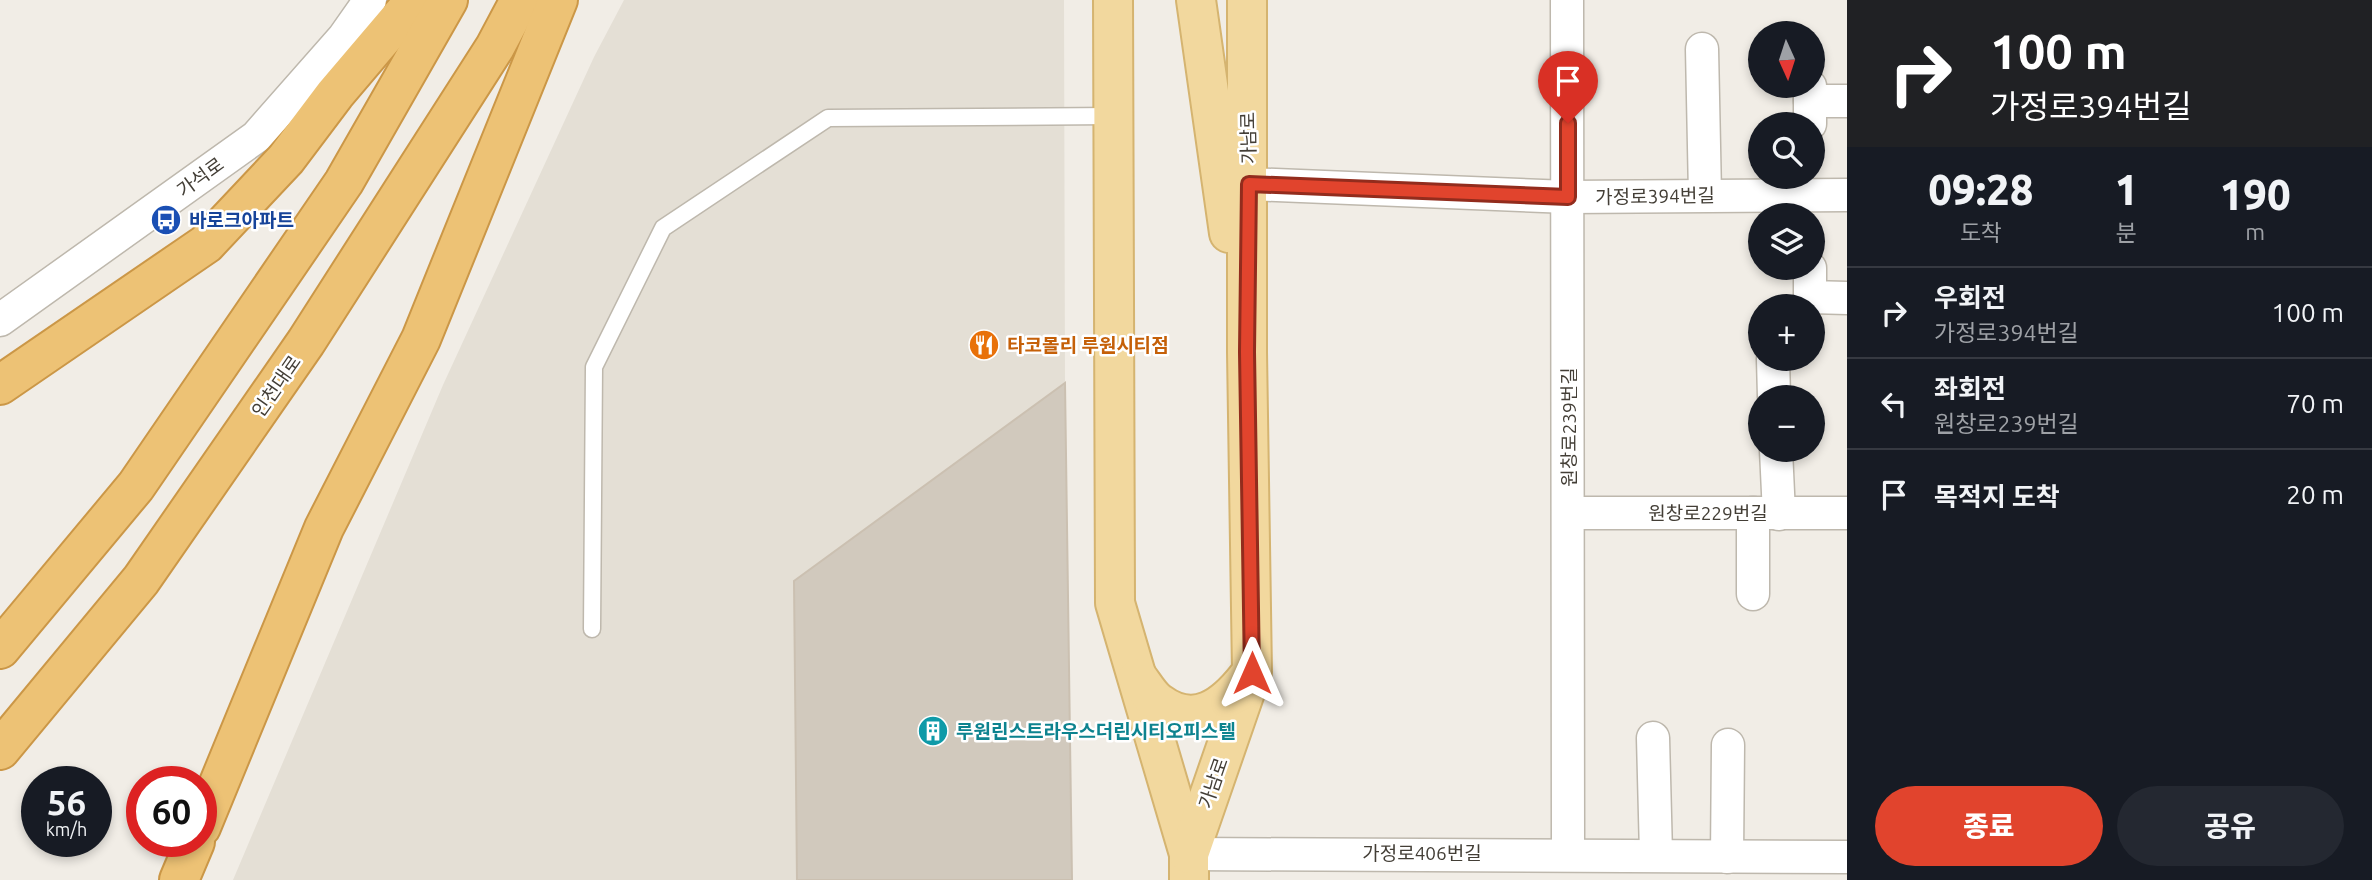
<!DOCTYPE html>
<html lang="ko">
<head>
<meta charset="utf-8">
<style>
	:root { --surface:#171b24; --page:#242831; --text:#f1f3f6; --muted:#9ea1a6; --line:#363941; --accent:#e1442d }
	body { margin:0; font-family:Ubuntu,"Noto Sans KR",sans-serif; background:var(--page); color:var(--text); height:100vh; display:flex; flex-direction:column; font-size:26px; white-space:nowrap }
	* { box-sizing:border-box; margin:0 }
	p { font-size:23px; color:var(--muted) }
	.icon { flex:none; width:38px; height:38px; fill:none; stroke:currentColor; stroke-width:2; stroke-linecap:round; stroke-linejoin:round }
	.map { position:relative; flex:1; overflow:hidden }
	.side { display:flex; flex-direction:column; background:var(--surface); width:525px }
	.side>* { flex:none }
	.banner { background:#202124; color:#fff; overflow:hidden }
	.needle { width:46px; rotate:177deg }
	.fabs { position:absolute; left:1748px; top:21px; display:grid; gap:14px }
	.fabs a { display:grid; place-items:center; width:77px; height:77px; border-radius:50%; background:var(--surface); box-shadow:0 4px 10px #0003; font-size:35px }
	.speed { position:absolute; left:21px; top:766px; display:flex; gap:14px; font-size:35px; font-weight:700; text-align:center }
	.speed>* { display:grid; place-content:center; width:91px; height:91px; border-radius:50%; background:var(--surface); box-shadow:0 4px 10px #0003; line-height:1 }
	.speed small { font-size:18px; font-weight:400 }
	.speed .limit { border:10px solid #d22; background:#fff; color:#111 }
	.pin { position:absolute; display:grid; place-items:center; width:60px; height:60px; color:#fff; margin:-72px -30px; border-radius:50% 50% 50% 0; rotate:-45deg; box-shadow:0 0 7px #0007 }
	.pin .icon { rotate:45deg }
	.me { position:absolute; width:77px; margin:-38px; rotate:0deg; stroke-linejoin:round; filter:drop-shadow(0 0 5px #0008) }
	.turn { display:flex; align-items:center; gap:24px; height:147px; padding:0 28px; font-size:32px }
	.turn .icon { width:91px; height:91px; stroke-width:2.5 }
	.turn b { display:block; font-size:49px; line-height:60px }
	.eta { display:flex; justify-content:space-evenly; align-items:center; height:119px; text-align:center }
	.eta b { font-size:42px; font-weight:800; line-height:49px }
	.primary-button { display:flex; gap:14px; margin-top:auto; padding:14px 28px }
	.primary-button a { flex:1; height:80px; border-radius:42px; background:var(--accent); color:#fff; font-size:28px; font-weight:800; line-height:80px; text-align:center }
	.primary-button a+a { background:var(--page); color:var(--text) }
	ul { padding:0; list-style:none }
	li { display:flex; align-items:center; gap:21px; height:91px; padding:0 28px; border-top:2px solid var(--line) }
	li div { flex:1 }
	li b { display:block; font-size:26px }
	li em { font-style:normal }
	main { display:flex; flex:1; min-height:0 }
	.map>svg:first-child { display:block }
	.residential { fill:#e4dfd5 }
	.building { fill:#d1c9bd; stroke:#cbc0b1; stroke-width:2 }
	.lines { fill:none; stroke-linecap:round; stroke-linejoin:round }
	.lane-casing { stroke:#beb8ad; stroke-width:19 }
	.street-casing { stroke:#beb8ad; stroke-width:35 }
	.primary-casing { stroke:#d5b470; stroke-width:42 }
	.highway-casing { stroke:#cb9747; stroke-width:42 }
	.lane { stroke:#fff; stroke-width:16 }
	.street { stroke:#fff; stroke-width:32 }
	.primary { stroke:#f2d89e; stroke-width:38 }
	.highway { stroke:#edc275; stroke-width:38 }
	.route-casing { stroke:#922c1d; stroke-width:18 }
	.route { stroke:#e1442d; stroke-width:12 }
	.labels { text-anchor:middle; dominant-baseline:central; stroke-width:5; stroke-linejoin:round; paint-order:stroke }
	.street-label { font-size:19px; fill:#433e36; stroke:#fff }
	.transit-label { font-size:19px; font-weight:bold; fill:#164399; stroke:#fff; text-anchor:start }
	.food-label { font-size:19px; font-weight:bold; fill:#c56008; stroke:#fff; text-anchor:start }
	.culture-label { font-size:19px; font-weight:bold; fill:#0d838f; stroke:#fff; text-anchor:start }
</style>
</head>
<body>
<main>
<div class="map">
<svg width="1847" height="880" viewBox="0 0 1847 880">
	<rect width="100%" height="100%" fill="#f1ede6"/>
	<path class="residential" d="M624,0H1064L1065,383L794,581L797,880H233L443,385L594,57Z"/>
	<path class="building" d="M1065,383L1072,880H797L794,581Z"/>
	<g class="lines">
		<g class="lane-casing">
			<path id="lane" d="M592,629L594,367L663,228L828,118L1113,116"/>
		</g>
		<g class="street-casing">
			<g id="street">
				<path d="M1567,0L1568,853"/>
				<path d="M1702,49L1705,195"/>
				<path d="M1810,101H1847"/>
				<path d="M1810,124V86"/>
				<path d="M1249,184L1568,197L1847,195"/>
				<path d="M1810,268V297L1847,298"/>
				<path d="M0,320L256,137L344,37L370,0"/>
				<path d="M1773,359L1774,397"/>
				<path d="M1776,450L1779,514"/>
				<path d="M1569,513H1847"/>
				<path d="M1753,594V513"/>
				<path d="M1653,738L1656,854"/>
				<path d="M1189,854L1847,857"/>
				<path d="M1727,857L1728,745"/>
			</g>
		</g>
		<g class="primary-casing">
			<g id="primary">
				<path d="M1113,0L1115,603L1189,854V880"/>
				<path d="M1196,0L1229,233"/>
				<path d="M1138,678C1144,686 1151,698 1159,703C1195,730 1225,706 1247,678"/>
				<path d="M1189,854L1252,672L1247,352V0"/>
			</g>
		</g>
		<g class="highway-casing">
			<g id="highway">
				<path d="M0,385L206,244L286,159L335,94L415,0"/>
				<path d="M0,649L136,486L344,182L448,0"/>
				<path d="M0,750L141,580L306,342L495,47L520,0"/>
				<path d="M201,827L324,528L421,339L558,0"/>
				<path d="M179,880L195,842"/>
			</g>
		</g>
		<use href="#lane" class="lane"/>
		<use href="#street" class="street"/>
		<use href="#primary" class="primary"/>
		<use href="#highway" class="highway"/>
	</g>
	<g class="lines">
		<g class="route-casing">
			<path id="route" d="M1252,673L1247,352L1249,184L1568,197V123"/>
		</g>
		<use href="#route" class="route"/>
	</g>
	<defs>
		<g id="bus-disc" transform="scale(1.575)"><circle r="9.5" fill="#1a4fb4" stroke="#fff"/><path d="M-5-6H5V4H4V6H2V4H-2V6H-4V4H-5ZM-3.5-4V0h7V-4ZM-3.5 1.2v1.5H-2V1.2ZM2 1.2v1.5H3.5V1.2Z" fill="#fff"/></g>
		<g id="restaurant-disc" transform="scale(1.575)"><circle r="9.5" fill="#e8710a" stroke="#fff"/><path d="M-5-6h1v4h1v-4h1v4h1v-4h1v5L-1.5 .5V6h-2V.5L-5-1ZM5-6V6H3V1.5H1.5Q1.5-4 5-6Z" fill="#fff"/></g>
		<g id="building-disc" transform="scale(1.575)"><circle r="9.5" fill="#0f9aa8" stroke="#fff"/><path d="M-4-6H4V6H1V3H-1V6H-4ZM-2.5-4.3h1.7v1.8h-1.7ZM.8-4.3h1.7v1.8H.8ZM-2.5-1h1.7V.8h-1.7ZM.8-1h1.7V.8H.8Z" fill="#fff"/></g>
	</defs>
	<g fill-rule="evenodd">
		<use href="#bus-disc" x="166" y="220"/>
		<use href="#restaurant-disc" x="984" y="345"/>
		<use href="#building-disc" x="933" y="731"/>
	</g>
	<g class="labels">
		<g class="street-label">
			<text transform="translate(1248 138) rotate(-91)">가남로</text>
			<text transform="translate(200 177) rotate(-36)">가석로</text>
			<text transform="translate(1655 196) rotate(-1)">가정로394번길</text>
			<text transform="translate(276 386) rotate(-55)">인천대로</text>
			<text transform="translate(1569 427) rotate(-90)">원창로239번길</text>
			<text x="1708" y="513">원창로229번길</text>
			<text transform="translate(1213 783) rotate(-71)">가남로</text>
			<text x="1422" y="853">가정로406번길</text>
		</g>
		<g class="transit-label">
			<text x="189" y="220">바로크아파트</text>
		</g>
		<g class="food-label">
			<text x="1007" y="345">타코몰리 루원시티점</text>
		</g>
		<g class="culture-label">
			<text x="956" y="731">루원린스트라우스더린시티오피스텔</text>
		</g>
	</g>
</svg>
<div class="fabs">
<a><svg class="needle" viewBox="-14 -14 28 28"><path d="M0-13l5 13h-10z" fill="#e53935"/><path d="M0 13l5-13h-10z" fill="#9ea1a6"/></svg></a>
<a><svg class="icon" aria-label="search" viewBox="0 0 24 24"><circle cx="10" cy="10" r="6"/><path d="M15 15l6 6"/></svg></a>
<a><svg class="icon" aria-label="layers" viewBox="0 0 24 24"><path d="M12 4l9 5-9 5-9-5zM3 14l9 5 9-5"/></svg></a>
<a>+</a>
<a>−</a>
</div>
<div class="speed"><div>56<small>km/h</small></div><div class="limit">60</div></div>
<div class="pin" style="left:1568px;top:123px;background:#d93025"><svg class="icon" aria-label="arrive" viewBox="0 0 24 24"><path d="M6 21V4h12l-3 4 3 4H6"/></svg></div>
<svg class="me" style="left:1252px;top:673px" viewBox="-20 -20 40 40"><path d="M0-17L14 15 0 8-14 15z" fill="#e1442d" stroke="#fff" stroke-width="4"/></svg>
</div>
<section class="side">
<div class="banner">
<div class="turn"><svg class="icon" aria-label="right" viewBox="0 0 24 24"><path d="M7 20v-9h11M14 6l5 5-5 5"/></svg><div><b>100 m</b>가정로394번길</div></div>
</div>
<div class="eta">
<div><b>09:28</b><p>도착</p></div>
<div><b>1</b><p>분</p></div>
<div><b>190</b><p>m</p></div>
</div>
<ul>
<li><svg class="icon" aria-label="right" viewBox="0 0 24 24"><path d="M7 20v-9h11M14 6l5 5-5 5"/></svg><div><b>우회전</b><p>가정로394번길</p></div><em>100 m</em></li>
<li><svg class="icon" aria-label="left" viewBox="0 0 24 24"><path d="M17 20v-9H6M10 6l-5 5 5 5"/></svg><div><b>좌회전</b><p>원창로239번길</p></div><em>70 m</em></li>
<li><svg class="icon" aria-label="arrive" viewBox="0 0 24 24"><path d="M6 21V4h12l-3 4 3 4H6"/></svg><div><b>목적지 도착</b></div><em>20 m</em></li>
</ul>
<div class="primary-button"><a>종료</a><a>공유</a></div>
</section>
</main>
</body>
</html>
